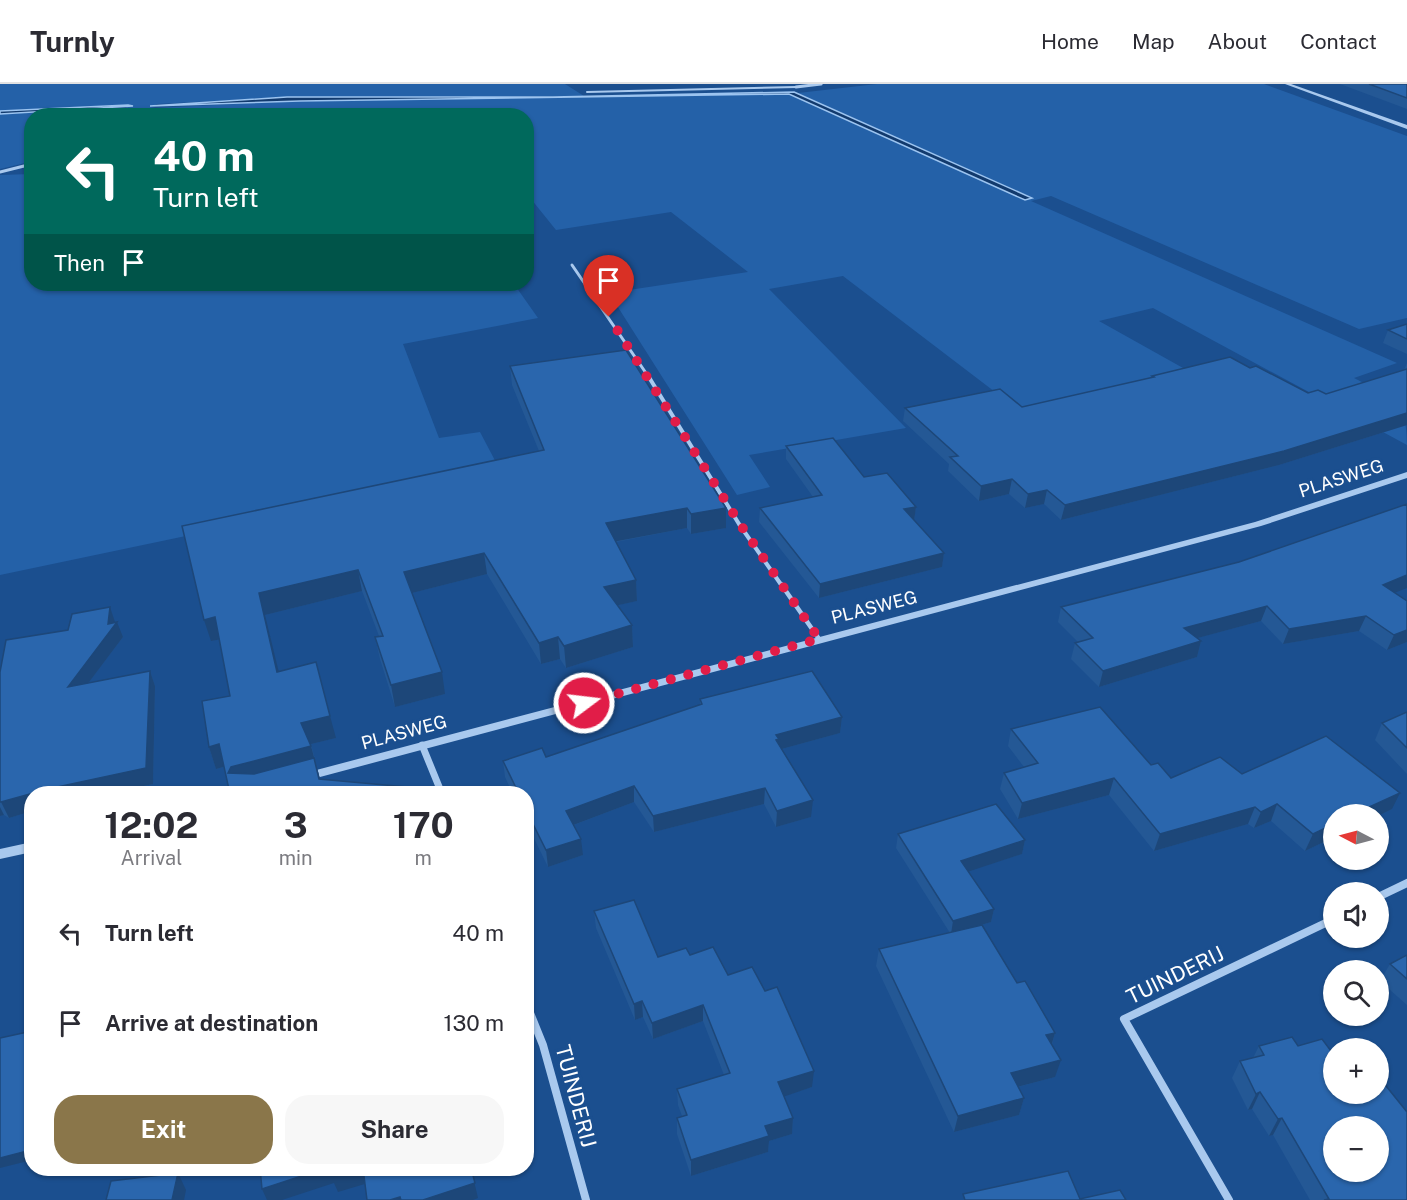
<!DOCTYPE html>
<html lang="en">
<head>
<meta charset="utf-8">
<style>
	:root { --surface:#fff; --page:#f7f7f7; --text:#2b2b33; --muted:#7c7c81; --line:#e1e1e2; --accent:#8a764a }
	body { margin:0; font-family:"Public Sans",sans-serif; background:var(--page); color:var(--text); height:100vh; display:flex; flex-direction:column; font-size:22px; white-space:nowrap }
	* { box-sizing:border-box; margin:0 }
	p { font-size:20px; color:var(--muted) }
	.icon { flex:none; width:33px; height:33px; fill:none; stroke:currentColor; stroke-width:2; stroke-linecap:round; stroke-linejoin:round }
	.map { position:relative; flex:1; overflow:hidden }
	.details { position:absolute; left:24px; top:702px; width:510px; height:390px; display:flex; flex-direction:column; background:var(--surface); border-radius:24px; box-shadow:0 2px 4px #0004 }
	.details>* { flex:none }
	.hud { position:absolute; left:24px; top:24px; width:510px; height:183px; border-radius:24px; box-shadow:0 2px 4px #0004; background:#00695c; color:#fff; overflow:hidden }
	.needle { width:39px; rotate:276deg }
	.tools { position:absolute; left:1323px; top:720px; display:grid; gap:12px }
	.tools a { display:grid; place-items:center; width:66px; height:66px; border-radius:50%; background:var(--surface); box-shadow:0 2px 4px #0004; font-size:30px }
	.pin { position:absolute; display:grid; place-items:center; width:51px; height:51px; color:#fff; margin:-62px -26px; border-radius:50% 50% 50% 0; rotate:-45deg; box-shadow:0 0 6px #0007 }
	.pin .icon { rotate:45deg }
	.me { position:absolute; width:66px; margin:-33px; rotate:75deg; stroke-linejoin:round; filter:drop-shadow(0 0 4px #0008) }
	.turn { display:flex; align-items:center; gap:21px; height:126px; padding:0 30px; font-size:27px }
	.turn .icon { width:78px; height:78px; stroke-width:2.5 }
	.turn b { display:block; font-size:42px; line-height:51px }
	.then { display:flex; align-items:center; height:57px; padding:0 30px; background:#0003; gap:12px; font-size:22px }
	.eta { display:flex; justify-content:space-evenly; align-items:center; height:102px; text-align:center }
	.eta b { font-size:36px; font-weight:700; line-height:42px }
	.button { display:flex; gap:12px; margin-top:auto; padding:12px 30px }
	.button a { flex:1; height:69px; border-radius:24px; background:var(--accent); color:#fff; font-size:24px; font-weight:700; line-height:69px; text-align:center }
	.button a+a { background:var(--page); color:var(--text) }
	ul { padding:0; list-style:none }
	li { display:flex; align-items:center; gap:18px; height:90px; padding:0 30px }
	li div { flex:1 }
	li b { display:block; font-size:22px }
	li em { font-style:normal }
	header { display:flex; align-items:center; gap:36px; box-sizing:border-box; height:84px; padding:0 30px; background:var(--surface); border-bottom:2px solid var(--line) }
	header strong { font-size:28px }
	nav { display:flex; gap:33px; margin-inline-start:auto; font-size:21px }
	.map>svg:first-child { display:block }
	.green { fill:#2461a8 }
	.water { fill:#123a6d; stroke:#9cc4f0; stroke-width:1.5 }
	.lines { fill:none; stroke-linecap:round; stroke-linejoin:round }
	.service-far3 { stroke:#a9c9ee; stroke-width:2 }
	.service-far2 { stroke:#a9c9ee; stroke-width:3 }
	.service-far1 { stroke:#a9c9ee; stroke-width:4 }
	.service { stroke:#a9c9ee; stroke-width:4.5 }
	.minor-far2 { stroke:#a9c9ee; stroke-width:3 }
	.minor-far1 { stroke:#a9c9ee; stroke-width:7 }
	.minor { stroke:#a9c9ee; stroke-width:8 }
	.tertiary { fill:#a9c9ee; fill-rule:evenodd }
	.wall { fill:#245895 }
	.shaded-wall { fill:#1d4779 }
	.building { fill:#2a66ad; stroke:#1d4779; stroke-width:1.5; fill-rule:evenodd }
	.route { stroke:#e11d48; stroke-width:10; stroke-dasharray:0 18 }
	.labels { text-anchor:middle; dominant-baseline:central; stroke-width:6; stroke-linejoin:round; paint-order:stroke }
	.street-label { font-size:18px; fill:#fff; stroke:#1b4f8f }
	.near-street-label { font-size:21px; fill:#fff; stroke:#1b4f8f }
</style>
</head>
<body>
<header>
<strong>Turnly</strong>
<nav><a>Home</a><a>Map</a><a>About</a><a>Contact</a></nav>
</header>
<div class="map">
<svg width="1407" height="1116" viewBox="0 0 1407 1116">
	<rect width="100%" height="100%" fill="#1b4f8f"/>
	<g class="green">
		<path d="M0,0H565L584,12L287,13L157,20L150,23L155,24L300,17L789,10L1030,116L1031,113L798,9L877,0H1264L1407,52V234L1359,245L1051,112L1031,117L1397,279L1354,294C1392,314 1407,313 1407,361L1153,224L1099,237L1192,289L1071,366L843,192L769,205L906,344L749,371L770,403L737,411L609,209L748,188L671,128L556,146L527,110L526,32H32L31,81L25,79L0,85V30L126,24L128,21L0,27Z"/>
		<path d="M31,90L32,200H514L538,234L403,260L439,354L480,348L500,386L0,491V91Z"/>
	</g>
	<g class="water">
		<path d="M794,8L1032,114L1025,116L789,10L300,17L150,22L287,13H553Z"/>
		<path d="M128,21L133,22L0,30V27Z"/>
	</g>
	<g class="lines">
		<path class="service-far3" d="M587,8L796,3"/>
		<path class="service-far2" d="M572,181L648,292"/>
		<path class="service-far1" d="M647,290L739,440L782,502"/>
		<path class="service" d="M781,500L819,555"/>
		<g class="minor-far2">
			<path d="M796,3L821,0"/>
			<path d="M0,88L24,82L32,85"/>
		</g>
		<path class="minor-far1" d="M422,661L442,710"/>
		<g class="minor">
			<path d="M1378,813L1407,799"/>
			<path d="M526,919L543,961L586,1116"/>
			<path d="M1229,1116L1124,935L1334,835"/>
		</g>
		<g class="tertiary">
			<path d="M1285,0H1291L1407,41V45Z"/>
			<path d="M1407,388V394L1261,442L305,697L301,696L299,693L301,690L305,689L1255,438Z"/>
			<path d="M32,758V768L0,775V765Z"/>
		</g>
	</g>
	<g class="wall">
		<path d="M1340,0H1407V25Z"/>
		<path d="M1407,240V270L1383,259L1388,246Z"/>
		<path d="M1407,279V341L1279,381L1061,436L1044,420L1025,424L1009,410L979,417L948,387L949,380L903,337L905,324L1022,323L1151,294L1152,292L1250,284L1308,309L1326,310L1404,286Z"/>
		<path d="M510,282L726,444L691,450L687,444L616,458L636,496L637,517L618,521L632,541L633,563L566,584L560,575L541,580L487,490L412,509L445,610L395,623L380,575L375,553L379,552L362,507L265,531L278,587L336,654L311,660L320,695L418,704L419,710H230L224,683L216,685L209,663L230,612L220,555L211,557L539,367L512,301Z"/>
		<path d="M786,362L864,393L916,423L914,437L944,469L942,483L819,514L759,438L760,424L813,413L786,375Z"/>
		<path d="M1395,509L1407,516V558L1387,566L1359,547L1283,560L1261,537L1197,554L1201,557L1197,573L1099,603L1071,575L1075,559L1078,558L1058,538L1061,523Z"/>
		<path d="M115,538L123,553L88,599L150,587L155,602L153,700L106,710H32V727L9,734L4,731L0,732V588L68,546Z"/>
		<path d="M700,615L842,633L840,649L782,665L811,733L776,743L764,720L654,748L634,718L574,741L583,771L548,783L526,738V710H513L505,693L503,677L546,673L700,621Z"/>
		<path d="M1407,628V690L1375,656L1382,639Z"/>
		<path d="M1011,645L1151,681L1171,694L1242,690L1392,725L1378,732V730H1334V753L1305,767L1271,737L1254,744L1248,740L1154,767L1109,711L1018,735L1000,705L1004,689L1024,683L1008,662Z"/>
		<path d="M898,750L1025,756L1022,770L968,787L994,825L991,838L978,842L1017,899L1055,949L1052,961L1055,993L1018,1003L1024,1014L1019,1031L954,1048L876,882L879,865L950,849L896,764Z"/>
		<path d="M594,827L658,873L690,871L728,891L812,1003L784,1012L793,1034L792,1050L769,1057L768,1068L691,1092L677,1050V1034L682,1032L678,1021L677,1005L724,991L703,937L653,955L643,933L635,936L596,844Z"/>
		<path d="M1407,871V921L1380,897L1390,880Z"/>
		<path d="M1259,962L1407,1116H1310L1273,1051L1269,1052L1252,1025L1248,1026L1232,994L1240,977L1253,974Z"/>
	</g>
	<g class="shaded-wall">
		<path d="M1407,329V341L1279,381L1061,436L1065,421Z"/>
		<path d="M1012,395L1009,410L979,417L981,402Z"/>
		<path d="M1047,406L1044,420L1025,424L1028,410Z"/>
		<path d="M916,423L914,437L904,425Z"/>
		<path d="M687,424V444L607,459L606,439Z"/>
		<path d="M726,424V444L691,450V430Z"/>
		<path d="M484,469L487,490L408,510L404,488Z"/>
		<path d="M944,469L942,483L819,514L820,500Z"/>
		<path d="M358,486L362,507L265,531L284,609L277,588L259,509Z"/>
		<path d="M1407,491V504L1376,516L1383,501Z"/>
		<path d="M636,496L637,517L605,524L604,503Z"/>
		<path d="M1267,522L1261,537L1179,559L1184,544Z"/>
		<path d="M110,523L115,538H117L123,553L74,618L68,603L108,540Z"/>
		<path d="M1366,532L1359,547L1283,560L1289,545Z"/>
		<path d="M215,533L222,555L211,557L204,536Z"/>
		<path d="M632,541L633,563L566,584L564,562Z"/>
		<path d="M1407,546V558L1387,566L1394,551Z"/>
		<path d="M558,553L560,575L541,580L539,559Z"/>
		<path d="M1201,557L1197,573L1099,603L1103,587Z"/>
		<path d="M150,587L155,602L153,700L106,710H32Z"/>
		<path d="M442,588L445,610L395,623L391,601Z"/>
		<path d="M330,632L336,654L307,661L301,639Z"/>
		<path d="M842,633L840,649L778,666L775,672L776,651Z"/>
		<path d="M219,660L227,682L216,685L209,663Z"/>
		<path d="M311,662L324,710L228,689L231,683Z"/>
		<path d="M1114,694L1109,711L1018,735L1022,719Z"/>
		<path d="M634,702V718L568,743L566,727Z"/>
		<path d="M418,704L419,710H400Z"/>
		<path d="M765,704L764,720L654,748L653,732Z"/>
		<path d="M1400,709L1392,725L1378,732V730H1354Z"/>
		<path d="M32,710V727L9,734L1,718Z"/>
		<path d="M813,716L811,733L776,743L777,727Z"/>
		<path d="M1277,720L1271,737L1254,744L1261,728Z"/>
		<path d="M0,723L4,731L0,732Z"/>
		<path d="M1255,723L1248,740L1154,767L1160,750Z"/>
		<path d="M1334,740V753L1305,767L1313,750Z"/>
		<path d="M581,755L583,771L548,783L546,766Z"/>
		<path d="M1025,756L1022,770L958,791L961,777Z"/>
		<path d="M994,825L991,838L951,850L953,837Z"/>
		<path d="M642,917L643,933L635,936L634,920Z"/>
		<path d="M703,921V937L653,955L652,939Z"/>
		<path d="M1055,949L1050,966L1046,951Z"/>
		<path d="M1061,976L1055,993L1006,1006L1011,989Z"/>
		<path d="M814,987L812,1003L777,1015L778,998Z"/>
		<path d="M1260,1008L1252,1025L1248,1026L1256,1010Z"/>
		<path d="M1024,1014L1019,1031L954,1048L958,1032Z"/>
		<path d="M793,1034L792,1050L769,1057L768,1068L691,1092V1076L765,1042Z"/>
		<path d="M1282,1034L1273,1051L1269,1052L1278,1035Z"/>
		<path d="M32,1061V1076L0,1084V1074Z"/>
		<path d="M326,1084H363L368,1099L338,1108L334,1099L282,1116H267L262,1105Z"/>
		<path d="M471,1084L478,1114L473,1116H423Z"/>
		<path d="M178,1089L186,1106L184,1116H172Z"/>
		<path d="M400,1113L401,1116H390Z"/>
	</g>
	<g class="building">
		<path d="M1369,0H1407V14Z"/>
		<path d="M1407,240V255L1388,246Z"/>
		<path d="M626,266L726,424L691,430L687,424L606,439L636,496L604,503L632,541L564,562L558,553L539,559L484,469L404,488L442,588L391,601L375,553L383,552L358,486L259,509L277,588L316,578L330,632L301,639L311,662L231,683L228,689L254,690L314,674L319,695L418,704L400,710H230L219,660L209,663L202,617L230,612L215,533L204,536L182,442L544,366L510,282Z"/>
		<path d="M1230,273L1250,284L1256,282L1308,309L1318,306L1326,310L1407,285V329L1284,367L1065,421L1047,406L1028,410L1012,395L981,402L950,373L958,372L905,324L1000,305L1022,323L1154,293L1152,292Z"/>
		<path d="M833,354L864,393L887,389L916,423L904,425L944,469L820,500L760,424L822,411L786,362Z"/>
		<path d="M1407,420V491L1383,501L1407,517V546L1394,551L1366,532L1289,545L1267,522L1184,544L1201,557L1103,587L1075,559L1093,554L1061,523L1239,478Z"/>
		<path d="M110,523L108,540L117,538L68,603L150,587L146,684L48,705L1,718H0V588L6,556L68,546L72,530Z"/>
		<path d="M812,587L842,633L776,651L779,655L776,656L813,716L777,727L765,704L653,732L634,702L566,727L581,755L546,766L526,726V710H519L503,677L542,664L546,673L702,620L700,615Z"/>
		<path d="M1100,623L1151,681L1158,679L1171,694L1220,673L1242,690L1326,652L1400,709L1354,730H1334V740L1313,750L1277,720L1261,728L1255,723L1160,750L1114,694L1022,719L1004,689L1038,679L1011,645Z"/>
		<path d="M1407,628V664L1382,639Z"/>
		<path d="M996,720L1025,756L961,777L994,825L953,837L898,750Z"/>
		<path d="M634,816L658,873L686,864L690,871L713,863L728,891L752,883L765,907L777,903L814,987L778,998L793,1034L765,1042L769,1052L691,1076L677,1034L687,1031L677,1005L730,989L703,921L652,939L642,917L634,920L594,827Z"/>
		<path d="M982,841L1017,899L1025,897L1055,949L1046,951L1061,976L1011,989L1024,1014L958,1032L879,865Z"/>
		<path d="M1407,871V895L1390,880Z"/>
		<path d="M32,947L31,1066L0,1074V954Z"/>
		<path d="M1292,953L1298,962L1322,955L1334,971V1010H1378V992L1407,1028V1116H1324L1329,1115L1282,1034L1278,1035L1260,1008L1256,1010L1240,977L1264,971L1259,962ZM1334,1042H1378V1088H1334Z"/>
		<path d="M260,1084H326L262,1105Z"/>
		<path d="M331,1084H359L332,1093Z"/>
		<path d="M363,1084H471L475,1099L423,1116H401L400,1113L390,1116H367Z"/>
		<path d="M1068,1087L1080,1115L1120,1106L1126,1116H965L963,1110Z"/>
		<path d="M178,1089L172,1116H106L111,1097Z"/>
	</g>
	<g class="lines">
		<path class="route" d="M584,619L819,555L740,440L609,233"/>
	</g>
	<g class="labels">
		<g class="street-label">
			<text transform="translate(1341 394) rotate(-18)">PLASWEG</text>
			<text transform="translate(874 523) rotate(-14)">PLASWEG</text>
			<text transform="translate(404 648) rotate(-15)">PLASWEG</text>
		</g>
		<g class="near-street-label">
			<text transform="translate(1175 891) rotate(-26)">TUINDERIJ</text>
			<text transform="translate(576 1012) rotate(75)">TUINDERIJ</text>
		</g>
	</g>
</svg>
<div class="tools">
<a><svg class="needle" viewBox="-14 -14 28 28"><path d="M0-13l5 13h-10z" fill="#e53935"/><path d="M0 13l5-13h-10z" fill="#7c7c81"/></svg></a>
<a><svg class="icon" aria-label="sound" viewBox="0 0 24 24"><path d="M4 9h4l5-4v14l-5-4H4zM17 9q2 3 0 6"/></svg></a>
<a><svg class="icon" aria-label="search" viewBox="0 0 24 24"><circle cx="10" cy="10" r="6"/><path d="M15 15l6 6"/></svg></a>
<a>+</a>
<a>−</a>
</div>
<div class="pin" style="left:609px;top:233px;background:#d93025"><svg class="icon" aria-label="arrive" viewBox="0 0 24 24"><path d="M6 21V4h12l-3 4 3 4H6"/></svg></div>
<svg class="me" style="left:584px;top:619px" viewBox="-20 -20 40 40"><circle r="17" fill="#e11d48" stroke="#fff" stroke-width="3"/><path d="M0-11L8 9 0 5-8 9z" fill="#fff"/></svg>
<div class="hud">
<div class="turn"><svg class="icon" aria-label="left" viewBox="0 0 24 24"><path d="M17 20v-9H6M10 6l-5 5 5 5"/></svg><div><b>40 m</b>Turn left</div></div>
<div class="then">Then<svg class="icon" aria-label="arrive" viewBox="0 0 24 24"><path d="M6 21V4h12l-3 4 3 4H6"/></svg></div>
</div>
<section class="details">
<div class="eta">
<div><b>12:02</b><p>Arrival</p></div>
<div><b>3</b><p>min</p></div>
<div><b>170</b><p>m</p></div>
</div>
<ul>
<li><svg class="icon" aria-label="left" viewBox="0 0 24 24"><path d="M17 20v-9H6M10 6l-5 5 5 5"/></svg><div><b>Turn left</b></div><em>40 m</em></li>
<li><svg class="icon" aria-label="arrive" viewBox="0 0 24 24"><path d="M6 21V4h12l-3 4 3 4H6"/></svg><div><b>Arrive at destination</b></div><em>130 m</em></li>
</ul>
<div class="button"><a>Exit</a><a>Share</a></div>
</section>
</div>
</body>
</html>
